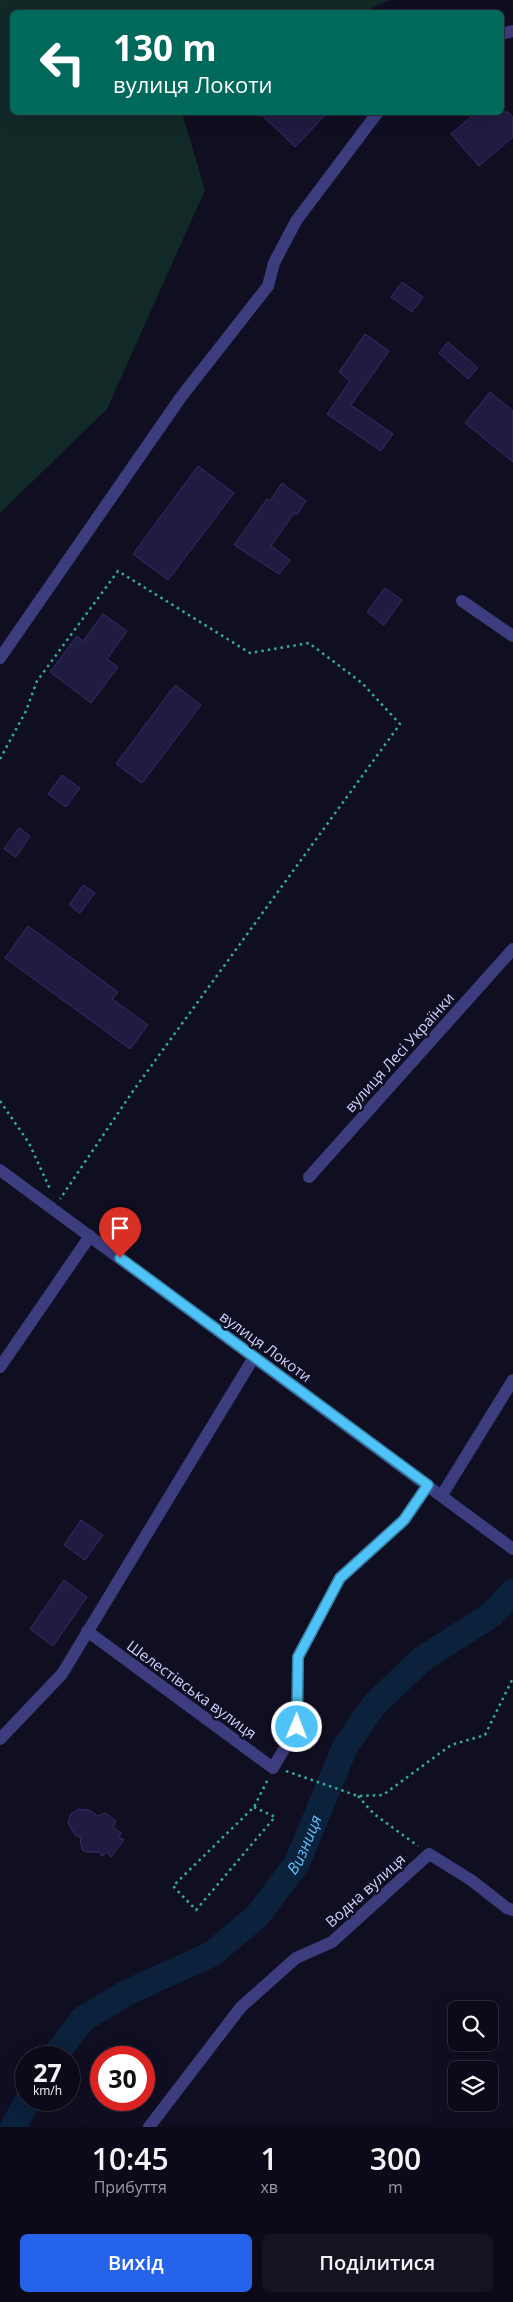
<!DOCTYPE html>
<html lang="uk">
<head>
<meta charset="utf-8">
<style>
	:root { --surface:#0c0a19; --page:#151322; --text:#f1f3f6; --muted:#9a9aa2; --line:#2c2b38; --accent:#2563eb }
	body { margin:0; font-family:"Open Sans",sans-serif; background:var(--page); color:var(--text); height:100vh; display:flex; flex-direction:column; font-size:19px; white-space:nowrap }
	* { box-sizing:border-box; margin:0 }
	p { font-size:16px; color:var(--muted) }
	.icon { flex:none; width:28px; height:28px; fill:none; stroke:currentColor; stroke-width:2; stroke-linecap:round; stroke-linejoin:round }
	.map { position:relative; height:2127px; overflow:hidden }
	.details { display:flex; flex-direction:column; background:var(--surface); flex:1 }
	.details>* { flex:none }
	.banner { position:absolute; left:10px; top:10px; width:494px; height:105px; border-radius:8px; box-shadow:0 5px 20px #0002,0 0 0 1px var(--line); background:#00695c; color:#fff; overflow:hidden }
	.tools { position:absolute; left:448px; top:2001px; display:grid; gap:10px }
	.tools a { display:grid; place-items:center; width:50px; height:50px; border-radius:8px; background:var(--surface); box-shadow:0 5px 20px #0002,0 0 0 1px var(--line); font-size:25px }
	.speed { position:absolute; left:15px; top:2046px; display:flex; gap:10px; font-size:25px; font-weight:700; text-align:center }
	.speed>* { display:grid; place-content:center; width:65px; height:65px; border-radius:50%; background:var(--surface); box-shadow:0 5px 20px #0002,0 0 0 1px var(--line); line-height:1 }
	.speed small { font-size:12px; font-weight:400 }
	.speed .limit { border:8px solid #d22; background:#fff; color:#111 }
	.pin { position:absolute; display:grid; place-items:center; width:42px; height:42px; color:#fff; margin:-51px -21px; border-radius:50% 50% 50% 0; rotate:-45deg; box-shadow:0 0 5px #0007 }
	.pin .icon { rotate:45deg }
	.me { position:absolute; width:55px; margin:-28px; rotate:1deg; stroke-linejoin:round; filter:drop-shadow(0 0 4px #0008) }
	.turn { display:flex; align-items:center; gap:18px; height:105px; padding:0 20px; font-size:22px }
	.turn .icon { width:65px; height:65px; stroke-width:2.5 }
	.turn b { display:block; font-size:35px; line-height:42px }
	.eta { display:flex; justify-content:space-evenly; align-items:center; height:85px; text-align:center }
	.eta b { font-size:30px; font-weight:600; line-height:35px }
	.cta { display:flex; gap:10px; margin-top:auto; padding:10px 20px }
	.cta a { flex:1; height:58px; border-radius:8px; background:var(--accent); color:#fff; font-size:20px; font-weight:600; line-height:58px; text-align:center }
	.cta a+a { background:var(--page); color:var(--text) }
	.map>svg:first-child { display:block }
	.green { fill:#112a28 }
	.lines { fill:none; stroke-linecap:round; stroke-linejoin:round }
	.river { stroke:#0b213c; stroke-width:26 }
	.building { fill:#201b41; stroke:#352e6c }
	.path { stroke:#33ae9d; stroke-width:2.5; stroke-dasharray:2.5 4; stroke-linecap:butt }
	.minor { stroke:#3b3d7e; stroke-width:12 }
	.route-casing { stroke:#337fa1; stroke-width:12 }
	.route { stroke:#4fc3f7; stroke-width:9 }
	.labels { text-anchor:middle; dominant-baseline:central; stroke-width:5; stroke-linejoin:round; paint-order:stroke }
	.street-label { font-size:15px; fill:#d1d0fd; stroke:#100e21 }
	.water-label { font-size:16px; font-style:italic; fill:#62bef9; stroke:#100e21 }
</style>
</head>
<body>
<div class="map">
<svg width="513" height="2127" viewBox="0 0 513 2127">
	<rect width="100%" height="100%" fill="#100e21"/>
	<path class="green" d="M0,0H390L363,12H12V112L182,113L205,190L107,409L0,513Z"/>
	<g class="lines">
		<g class="river">
			<path id="s1" d="M53,2058L83,2019L128,1992L212,1954L258,1915L297,1863L345,1747L374,1705L422,1659L491,1615L513,1592"/>
			<path d="M13,2127L28,2100"/>
		</g>
	</g>
	<g class="building">
		<path d="M259,112H328L295,147Z"/>
		<path d="M477,112H508L513,118V137L479,166L451,134Z"/>
		<path d="M402,282L423,297L412,312L391,297Z"/>
		<path d="M365,334L389,351L351,405L393,434L381,451L327,414L350,381L339,372Z"/>
		<path d="M448,342L478,368L468,379L439,353Z"/>
		<path d="M490,392L513,411V462L465,423Z"/>
		<path d="M198,466L234,493L168,580L133,554Z"/>
		<path d="M282,483L306,501L297,514L294,513L271,546L290,560L279,574L234,545L267,499L270,501Z"/>
		<path d="M385,588L402,600L384,625L367,612Z"/>
		<path d="M103,614L127,631L107,659L118,667L91,703L50,672L77,636L83,641Z"/>
		<path d="M175,685L201,705L142,783L116,764Z"/>
		<path d="M62,775L80,788L66,807L48,794Z"/>
		<path d="M19,828L30,836L16,857L4,849Z"/>
		<path d="M83,885L95,893L80,913L69,905Z"/>
		<path d="M28,926L118,992L112,999L148,1025L130,1049L5,958Z"/>
		<path d="M81,1520L103,1535L85,1560L64,1545Z"/>
		<path d="M64,1580L87,1597L53,1646L30,1629Z"/>
		<path d="M78,1809L89,1810L98,1816L105,1813L116,1821L113,1827L121,1833L119,1837L124,1840L111,1857L107,1852L102,1856L99,1852H87L82,1850L80,1837L75,1835L68,1823L71,1814Z"/>
	</g>
	<g class="lines">
		<g class="path">
			<path d="M0,759L26,711L37,681L118,571L250,653L309,643L362,683L400,724L133,1091L60,1199"/>
			<path d="M0,1101L29,1143L50,1189"/>
			<path d="M286,1771L358,1796L383,1795L451,1745L485,1735L513,1678"/>
			<path d="M358,1796L374,1814L418,1846"/>
			<path d="M254,1807L275,1817L196,1910L173,1886L254,1807L268,1779"/>
		</g>
		<g class="minor">
			<path d="M501,34L513,31"/>
			<path d="M462,601L513,636"/>
			<path d="M0,658L181,397L268,286L274,263L296,221L378,112"/>
			<path d="M0,1170L513,1549"/>
			<path d="M309,1177L513,949"/>
			<path d="M0,1367L90,1236"/>
			<path d="M442,1495L513,1380"/>
			<path d="M87,1631L273,1768L297,1727L298,1657L340,1578L404,1520L428,1485"/>
			<path d="M0,1739L62,1674L254,1357"/>
			<path d="M149,2127L241,2007L296,1958L332,1942L429,1854L471,1880L507,1908L513,1910"/>
		</g>
	</g>
	<g class="lines">
		<g class="route-casing">
			<path id="route" d="M120,1258L428,1485L404,1520L340,1578L298,1657L297,1727"/>
		</g>
		<use href="#route" class="route"/>
	</g>
	<g class="labels">
		<g class="street-label">
			<text transform="translate(399 1052) rotate(-48)">вулиця Лесі Українки</text>
			<text transform="translate(266 1346) rotate(36)">вулиця Локоти</text>
			<text transform="translate(192 1689) rotate(36)">Шелестівська вулиця</text>
			<text transform="translate(365 1890) rotate(-42)">Водна вулиця</text>
		</g>
		<g class="water-label">
			<text stroke="none"><textPath href="#s1" startOffset="339">Визниця</textPath></text>
		</g>
	</g>
</svg>
<div class="tools">
<a><svg class="icon" aria-label="search" viewBox="0 0 24 24"><circle cx="10" cy="10" r="6"/><path d="M15 15l6 6"/></svg></a>
<a><svg class="icon" aria-label="layers" viewBox="0 0 24 24"><path d="M12 4l9 5-9 5-9-5zM3 14l9 5 9-5"/></svg></a>
</div>
<div class="speed"><div>27<small>km/h</small></div><div class="limit">30</div></div>
<div class="pin" style="left:120px;top:1258px;background:#d93025"><svg class="icon" aria-label="arrive" viewBox="0 0 24 24"><path d="M6 21V4h12l-3 4 3 4H6"/></svg></div>
<svg class="me" style="left:297px;top:1727px" viewBox="-20 -20 40 40"><circle r="17" fill="#4fc3f7" stroke="#fff" stroke-width="3"/><path d="M0-11L8 9 0 5-8 9z" fill="#fff"/></svg>
<div class="banner">
<div class="turn"><svg class="icon" aria-label="left" viewBox="0 0 24 24"><path d="M17 20v-9H6M10 6l-5 5 5 5"/></svg><div><b>130 m</b>вулиця Локоти</div></div>
</div>
</div>
<section class="details">
<div class="eta">
<div><b>10:45</b><p>Прибуття</p></div>
<div><b>1</b><p>хв</p></div>
<div><b>300</b><p>m</p></div>
</div>
<div class="cta"><a>Вихід</a><a>Поділитися</a></div>
</section>
</body>
</html>
